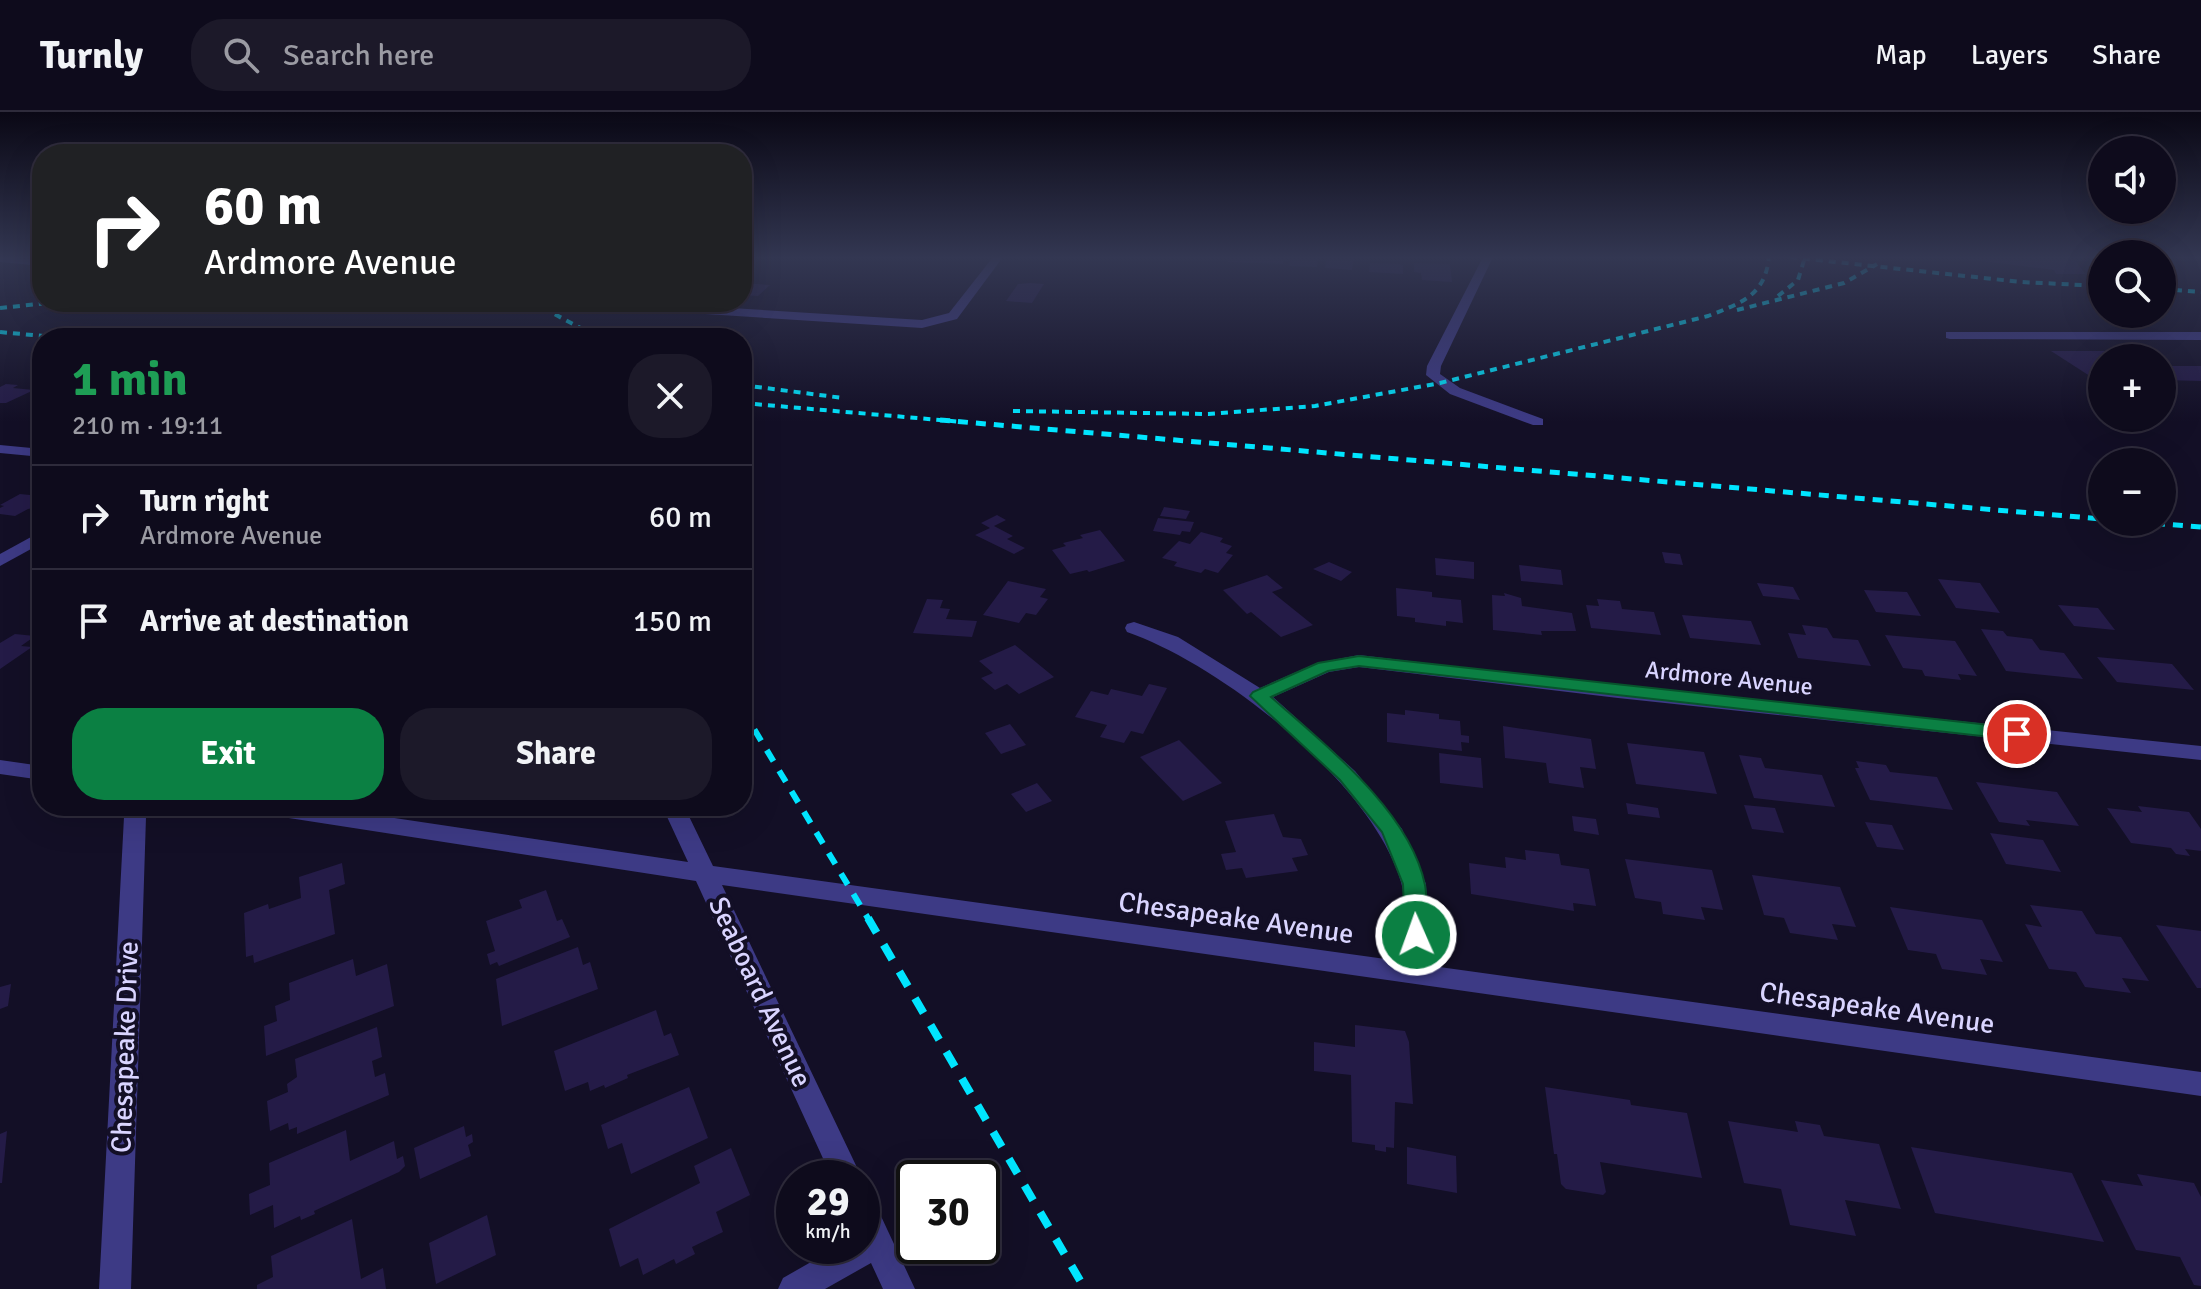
<!DOCTYPE html>
<html lang="en">
<head>
<meta charset="utf-8">
<style>
	:root { --surface:#0e0b1c; --page:#1c1929; --text:#f1f3f6; --muted:#9b9ba3; --line:#2e2b3b; --accent:#0b8043 }
	body { margin:0; font-family:Signika,sans-serif; background:var(--page); color:var(--text); height:100vh; display:flex; flex-direction:column; font-size:30px; white-space:nowrap }
	* { box-sizing:border-box; margin:0 }
	p { font-size:26px; color:var(--muted) }
	.icon { flex:none; width:44px; height:44px; fill:none; stroke:currentColor; stroke-width:2; stroke-linecap:round; stroke-linejoin:round }
	.map { position:relative; flex:1; overflow:hidden }
	.drawer { position:absolute; left:32px; top:216px; width:720px; height:488px; display:flex; flex-direction:column; background:var(--surface); border-radius:32px; box-shadow:0 8px 32px #0002,0 0 0 2px var(--line) }
	.drawer>* { flex:none }
	.banner { position:absolute; left:32px; top:32px; width:720px; height:168px; border-radius:32px; box-shadow:0 8px 32px #0002,0 0 0 2px var(--line); background:#202124; color:#fff; overflow:hidden }
	.fabs { position:absolute; left:2088px; top:24px; display:grid; gap:16px }
	.fabs a { display:grid; place-items:center; width:88px; height:88px; border-radius:50%; background:var(--surface); box-shadow:0 8px 32px #0002,0 0 0 2px var(--line); font-size:40px }
	.speed { position:absolute; left:776px; top:1048px; display:flex; gap:16px; font-size:40px; font-weight:700; text-align:center }
	.speed>* { display:grid; place-content:center; width:104px; height:104px; border-radius:50%; background:var(--surface); box-shadow:0 8px 32px #0002,0 0 0 2px var(--line); line-height:1 }
	.speed small { font-size:20px; font-weight:400 }
	.speed .limit { border:4px solid #111; border-radius:12px; background:#fff; color:#111 }
	.pin { position:absolute; display:grid; place-items:center; width:68px; height:68px; color:#fff; margin:-34px; border:4px solid #fff; border-radius:50%; box-shadow:0 2px 8px #0007 }
	.me { position:absolute; width:88px; margin:-44px; rotate:358deg; stroke-linejoin:round; filter:drop-shadow(0 0 6px #0008) }
	.turn { display:flex; align-items:center; gap:28px; height:168px; padding:0 40px; font-size:36px }
	.turn .icon { width:104px; height:104px; stroke-width:2.5 }
	.turn b { display:block; font-size:56px; line-height:68px }
	.round { display:grid; place-items:center; flex:none; width:84px; height:84px; border-radius:32px; background:var(--page) }
	.overview { display:flex; align-items:center; justify-content:space-between; height:136px; padding:0 40px }
	h1 { font-size:48px; font-weight:700; line-height:60px; color:#1e9e55 }
	.button { display:flex; gap:16px; margin-top:auto; padding:16px 40px }
	.button a { flex:1; height:92px; border-radius:32px; background:var(--accent); color:#fff; font-size:32px; font-weight:700; line-height:92px; text-align:center }
	.button a+a { background:var(--page); color:var(--text) }
	ul { padding:0; list-style:none }
	li { display:flex; align-items:center; gap:24px; height:104px; padding:0 40px; border-top:2px solid var(--line) }
	li div { flex:1 }
	li b { display:block; font-size:30px }
	li em { font-style:normal }
	header { display:flex; align-items:center; gap:48px; box-sizing:border-box; height:112px; padding:0 40px; background:var(--surface); border-bottom:2px solid var(--line) }
	header strong { font-size:38px }
	nav { display:flex; gap:44px; margin-inline-start:auto; font-size:28px }
	.search { width:560px; height:72px; background:var(--page); display:flex; align-items:center; gap:20px; box-sizing:border-box; padding:0 28px; border-radius:32px; color:var(--muted); font-size:30px }
	.map>svg:first-child { display:block }
	.building { fill:#241b47 }
	.lines { fill:none; stroke-linecap:round; stroke-linejoin:round }
	.minor { fill:#3d3a85; fill-rule:evenodd }
	.rail-far3 { stroke:#00e5ff; stroke-width:4; stroke-dasharray:7 6; stroke-linecap:butt }
	.rail-far2 { stroke:#00e5ff; stroke-width:5; stroke-dasharray:10 8; stroke-linecap:butt }
	.rail-far1 { stroke:#00e5ff; stroke-width:6; stroke-dasharray:13 11; stroke-linecap:butt }
	.rail { stroke:#00e5ff; stroke-width:8; stroke-dasharray:17 14; stroke-linecap:butt }
	.route { fill:#0b8043; stroke:#07532c; stroke-width:2 }
	.labels { text-anchor:middle; dominant-baseline:central; stroke-width:8; stroke-linejoin:round; paint-order:stroke }
	.street-label { font-size:24px; fill:#d9d4ff; stroke:#130f26 }
	.near-street-label { font-size:28px; fill:#d9d4ff; stroke:#130f26 }
</style>
</head>
<body>
<header>
<strong>Turnly</strong>
<div class="search"><svg class="icon" aria-label="search" viewBox="0 0 24 24"><circle cx="10" cy="10" r="6"/><path d="M15 15l6 6"/></svg>Search here</div>
<nav><a>Map</a><a>Layers</a><a>Share</a></nav>
</header>
<div class="map">
<svg width="2201" height="1177" viewBox="0 0 2201 1177">
	<rect width="100%" height="100%" fill="#130f26"/>
	<g class="building">
		<path d="M1228,145H1285L1283,152L1228,150Z"/>
		<path d="M1291,145H1318L1317,155L1289,154Z"/>
		<path d="M1327,145L1354,146L1352,158L1325,156Z"/>
		<path d="M1950,145H2073L2085,162H2056L2054,158Z"/>
		<path d="M1370,151L1400,152L1403,153V162L1369,160Z"/>
		<path d="M1414,151L1450,152L1452,170L1422,168L1421,161L1414,160Z"/>
		<path d="M742,171L770,173L758,184L742,183Z"/>
		<path d="M1018,172L1030,171L1044,172L1032,191L1006,189Z"/>
		<path d="M2051,239H2110L2122,246H2102V268H2096Z"/>
		<path d="M2162,254H2201V269L2162,268Z"/>
		<path d="M6,272L18,273L13,276L34,278L6,291H0V275Z"/>
		<path d="M42,376V394L28,397L15,404L0,402V396L4,394L0,393L20,382L30,383Z"/>
		<path d="M1164,395L1190,399L1186,407L1160,404Z"/>
		<path d="M997,403L1006,408L994,414L1013,424L1007,427L1025,436L1014,442L975,423L990,416L981,411Z"/>
		<path d="M1158,406L1194,410L1190,420L1182,419L1180,423L1153,419Z"/>
		<path d="M1100,418L1125,449L1089,460L1087,458L1070,462L1052,438L1066,434L1063,431L1083,426L1080,423Z"/>
		<path d="M1201,420L1223,426L1220,430L1232,434L1226,441L1233,443L1218,461L1205,457L1201,461L1174,454L1177,450L1162,446L1179,429L1190,432Z"/>
		<path d="M1662,440L1680,442L1683,453L1665,451Z"/>
		<path d="M1435,446L1474,450V467L1436,463Z"/>
		<path d="M1329,450L1352,460L1341,469L1313,457Z"/>
		<path d="M1519,453L1561,458L1563,473L1521,469Z"/>
		<path d="M1267,463L1283,476L1272,480L1313,513L1281,525L1251,500L1247,502L1223,478Z"/>
		<path d="M1938,467L1980,471L2000,501L1956,496Z"/>
		<path d="M1008,469L1046,477L1040,485L1048,487L1036,503L1026,501L1019,511L983,503Z"/>
		<path d="M1757,471L1793,475L1800,488L1763,484Z"/>
		<path d="M1396,476L1432,480V485L1461,488L1463,511L1446,509V514L1415,510V506L1397,504Z"/>
		<path d="M1864,478L1907,480L1921,504L1876,500Z"/>
		<path d="M1504,481L1521,486L1522,494L1572,501L1576,519H1541L1542,523L1493,518L1492,483L1505,484Z"/>
		<path d="M927,487L943,488L940,496L950,497L946,507L977,509L972,525L913,521Z"/>
		<path d="M1597,487L1620,489L1622,497L1654,500L1661,523L1591,516L1586,493L1599,494Z"/>
		<path d="M2058,493L2098,496L2115,518L2074,514Z"/>
		<path d="M1682,503L1751,509L1761,533L1690,526Z"/>
		<path d="M1802,513L1827,516L1833,526L1858,528L1871,554L1798,546L1788,521L1806,523Z"/>
		<path d="M1981,517L2003,519L2007,524L2032,527L2040,538L2064,541L2083,567L2006,559Z"/>
		<path d="M15,522L35,524L21,534L32,535L0,557V531Z"/>
		<path d="M1885,523L1955,529L1977,564L1958,562L1961,568L1925,564L1922,558L1903,556Z"/>
		<path d="M1015,533L1054,565L1019,582L1007,572L995,578L981,566L993,561L979,549Z"/>
		<path d="M2097,545L2172,552L2194,578L2117,570Z"/>
		<path d="M1149,572L1167,576L1143,622L1131,619L1124,631L1100,625L1107,613L1075,605L1091,579L1108,583L1111,577L1142,584Z"/>
		<path d="M1405,598L1439,602V607L1460,609L1461,623L1469,624V631L1461,630L1462,639L1387,630V601L1405,603Z"/>
		<path d="M1010,612L1026,633L1001,642L985,621Z"/>
		<path d="M1503,614L1591,627L1596,657L1580,655L1584,676L1549,671L1546,651L1505,646Z"/>
		<path d="M1179,628L1222,671L1183,689L1140,645Z"/>
		<path d="M1627,631L1704,640L1717,682L1636,672Z"/>
		<path d="M1439,641L1481,646L1483,676L1440,671Z"/>
		<path d="M1739,643L1761,646L1765,656L1822,663L1835,695L1754,686Z"/>
		<path d="M1856,649L1886,653L1890,660L1937,665L1953,698L1870,688L1855,656H1859Z"/>
		<path d="M1976,670L2057,680L2079,714L2026,708L2030,714L1999,710Z"/>
		<path d="M1037,671L1052,689L1026,700L1011,682Z"/>
		<path d="M1626,691L1658,696L1660,706L1628,702Z"/>
		<path d="M1744,693L1775,696L1784,721L1752,717Z"/>
		<path d="M2138,694L2189,700L2201,717V739L2185,737L2190,744L2176,742L2171,736L2131,731L2107,696L2142,700Z"/>
		<path d="M1274,702L1283,725L1301,727L1308,743L1292,746L1298,759L1246,766L1242,756L1226,758L1221,742L1236,740L1225,709Z"/>
		<path d="M1572,704L1596,707L1599,723L1574,719Z"/>
		<path d="M1865,710L1892,713L1904,738L1877,735Z"/>
		<path d="M1990,721L2043,728L2061,760L2006,752Z"/>
		<path d="M1525,738L1559,742L1561,753L1589,757L1596,794L1573,791L1574,799L1471,782L1469,751L1506,756L1505,745L1526,748Z"/>
		<path d="M1625,747L1712,758L1723,798L1701,795L1705,808L1663,802L1661,790L1635,786Z"/>
		<path d="M342,751L345,772L329,778L335,822L254,851L253,843L246,845L244,801L268,792L269,797L301,786L299,765Z"/>
		<path d="M1752,763L1840,775L1856,815L1832,812L1838,828L1790,821L1784,806L1764,803Z"/>
		<path d="M546,778L557,809L562,807L570,825L499,854L497,850L490,853L487,842L495,839L486,809L522,796L519,788Z"/>
		<path d="M2030,793L2082,799L2096,822L2121,825L2149,869L2122,866L2131,881L2085,875L2076,860L2049,857L2025,812L2042,815Z"/>
		<path d="M1890,795L1982,808L2003,850L1980,847L1987,863L1942,857L1936,842L1908,838Z"/>
		<path d="M2156,813L2201,819V876H2197Z"/>
		<path d="M578,835L583,853L590,850L598,877L502,914L496,867Z"/>
		<path d="M353,847L356,864L387,852L394,894L266,944L264,914L277,909L275,894L290,888L289,871Z"/>
		<path d="M11,872L8,894L0,897V875Z"/>
		<path d="M656,898L664,924L671,921L679,943L627,963L628,966L605,976L604,973L590,979L588,970L565,979L554,939Z"/>
		<path d="M1355,913L1405,919L1409,930L1413,992L1395,990L1394,1036L1386,1035V1040L1375,1038V1033L1352,1030L1351,963L1314,959V930L1355,935Z"/>
		<path d="M377,915L382,945L372,949L375,965L385,961L389,983L297,1022V1015L289,1018L288,1011L270,1019L267,989L288,980L287,972L297,965L295,947Z"/>
		<path d="M689,975L708,1026L631,1062L622,1031L608,1037L601,1013Z"/>
		<path d="M1545,975L1630,988L1631,993L1687,1001L1702,1066L1600,1050L1606,1080L1603,1083L1566,1077L1561,1072L1557,1042H1554Z"/>
		<path d="M1728,1009L1798,1020L1795,1009L1820,1013L1824,1024L1879,1032L1901,1097L1845,1088L1856,1124L1790,1113L1781,1077L1744,1071Z"/>
		<path d="M464,1014L466,1025L472,1022L473,1030L468,1033L471,1044L420,1067L414,1036Z"/>
		<path d="M346,1018L350,1049L394,1029L397,1047L403,1044L405,1054L399,1060L314,1099L315,1102L301,1108L300,1104L274,1116L273,1093L250,1103L249,1082L270,1073L269,1051Z"/>
		<path d="M7,1019L2,1071H0V1022Z"/>
		<path d="M1407,1035L1456,1044L1457,1081L1407,1072Z"/>
		<path d="M1911,1035L2072,1061L2104,1130L1935,1101Z"/>
		<path d="M731,1036L750,1083L716,1100L723,1120L692,1135L695,1142L676,1152L674,1147L643,1163L638,1146L620,1155L609,1117L700,1071L694,1054Z"/>
		<path d="M2137,1062L2194,1071L2201,1085V1174L2194,1173L2180,1145L2136,1138L2101,1068L2143,1074Z"/>
		<path d="M487,1103L496,1143L436,1172L429,1131Z"/>
		<path d="M352,1107L361,1167L383,1156L386,1177H257V1173L273,1165L271,1144Z"/>
	</g>
	<g class="lines">
		<g class="minor">
			<path d="M0,145L42,148V154L0,150Z"/>
			<path d="M993,145H1003L957,207L922,216L611,196L605,192L635,190L922,208L949,201Z"/>
			<path d="M1483,145H1493L1441,254L1440,262L1460,276L1543,307V313H1533L1450,282L1426,263L1427,254Z"/>
			<path d="M1946,220H2201V228L1950,227L1946,226Z"/>
			<path d="M0,333L42,337V345L0,341Z"/>
			<path d="M42,419V431L0,454V442Z"/>
			<path d="M1134,510L1178,525L1260,576L1317,551L1359,543L1618,574L2201,634V648L1618,586L1359,555L1329,560L1273,585L1355,659L1402,717L1426,772L1428,823L1425,853L2201,960V984L722,773L862,1066H832L696,769L263,702L255,699L252,694H314L688,750L662,694H684L713,754L1400,849C1403,825 1408,793 1401,770C1372,671 1222,553 1127,520L1125,516L1127,512Z"/>
			<path d="M0,648L42,654V668L0,662Z"/>
			<path d="M121,694H143L146,705L131,1177H99L124,705Z"/>
			<path d="M862,1082L873,1087L915,1177H883L871,1151L825,1177H778L783,1166L839,1134H862Z"/>
		</g>
		<g class="rail-far3">
			<path d="M1790,145L2021,170L2102,174"/>
			<path d="M2162,177L2201,180"/>
			<path d="M1778,184L1798,168L1805,145"/>
			<path d="M532,190L599,226"/>
			<path d="M0,196L57,190"/>
			<path d="M1737,198L1844,171L1877,152"/>
			<path d="M0,220L65,226"/>
			<path d="M742,273L843,286"/>
			<path d="M742,291L963,310"/>
			<path d="M1013,299L1208,302L1315,294L1440,271L1708,204C1741,191 1765,184 1769,145"/>
		</g>
		<g class="rail-far2">
			<path d="M940,308L2102,407"/>
			<path d="M2137,410L2201,415"/>
		</g>
		<path class="rail-far1" d="M742,597L869,808"/>
		<path class="rail" d="M868,806L1085,1177"/>
	</g>
	<linearGradient id="sky" x2="0" y2="1"><stop stop-color="#0a0815"/><stop offset="0.47" stop-color="#333752"/><stop offset="1" stop-color="#333752" stop-opacity="0"/></linearGradient>
	<rect width="2201" height="310" fill="url(#sky)"/>
	<path class="route" d="M1359,544L2017,616L2026,622L2017,628L1359,554L1328,559L1271,585C1325,633 1410,699 1425,773C1428,789 1426,807 1427,823L1424,829L1416,831L1408,829L1405,823L1403,772L1382,720L1340,668L1250,584L1253,580L1318,551Z"/>
	<g class="labels">
		<g class="street-label">
			<text transform="translate(1729 566) rotate(6)">Ardmore Avenue</text>
		</g>
		<g class="near-street-label">
			<text transform="translate(1236 806) rotate(8)">Chesapeake Avenue</text>
			<text transform="translate(760 880) rotate(65)">Seaboard Avenue</text>
			<text transform="translate(1877 896) rotate(8)">Chesapeake Avenue</text>
			<text transform="translate(125 935) rotate(-88)">Chesapeake Drive</text>
		</g>
	</g>
</svg>
<div class="fabs">
<a><svg class="icon" aria-label="sound" viewBox="0 0 24 24"><path d="M4 9h4l5-4v14l-5-4H4zM17 9q2 3 0 6"/></svg></a>
<a><svg class="icon" aria-label="search" viewBox="0 0 24 24"><circle cx="10" cy="10" r="6"/><path d="M15 15l6 6"/></svg></a>
<a>+</a>
<a>−</a>
</div>
<div class="speed"><div>29<small>km/h</small></div><div class="limit">30</div></div>
<div class="pin" style="left:2017px;top:622px;background:#d93025"><svg class="icon" aria-label="arrive" viewBox="0 0 24 24"><path d="M6 21V4h12l-3 4 3 4H6"/></svg></div>
<svg class="me" style="left:1416px;top:823px" viewBox="-20 -20 40 40"><circle r="17" fill="#0b8043" stroke="#fff" stroke-width="3"/><path d="M0-11L8 9 0 5-8 9z" fill="#fff"/></svg>
<div class="banner">
<div class="turn"><svg class="icon" aria-label="right" viewBox="0 0 24 24"><path d="M7 20v-9h11M14 6l5 5-5 5"/></svg><div><b>60 m</b>Ardmore Avenue</div></div>
</div>
<section class="drawer">
<div class="overview"><div><h1>1 min</h1><p>210 m · 19:11</p></div><a class="round"><svg class="icon" aria-label="close" viewBox="0 0 24 24"><path d="M6 6l12 12M18 6L6 18"/></svg></a></div>
<ul>
<li><svg class="icon" aria-label="right" viewBox="0 0 24 24"><path d="M7 20v-9h11M14 6l5 5-5 5"/></svg><div><b>Turn right</b><p>Ardmore Avenue</p></div><em>60 m</em></li>
<li><svg class="icon" aria-label="arrive" viewBox="0 0 24 24"><path d="M6 21V4h12l-3 4 3 4H6"/></svg><div><b>Arrive at destination</b></div><em>150 m</em></li>
</ul>
<div class="button"><a>Exit</a><a>Share</a></div>
</section>
</div>
</body>
</html>
